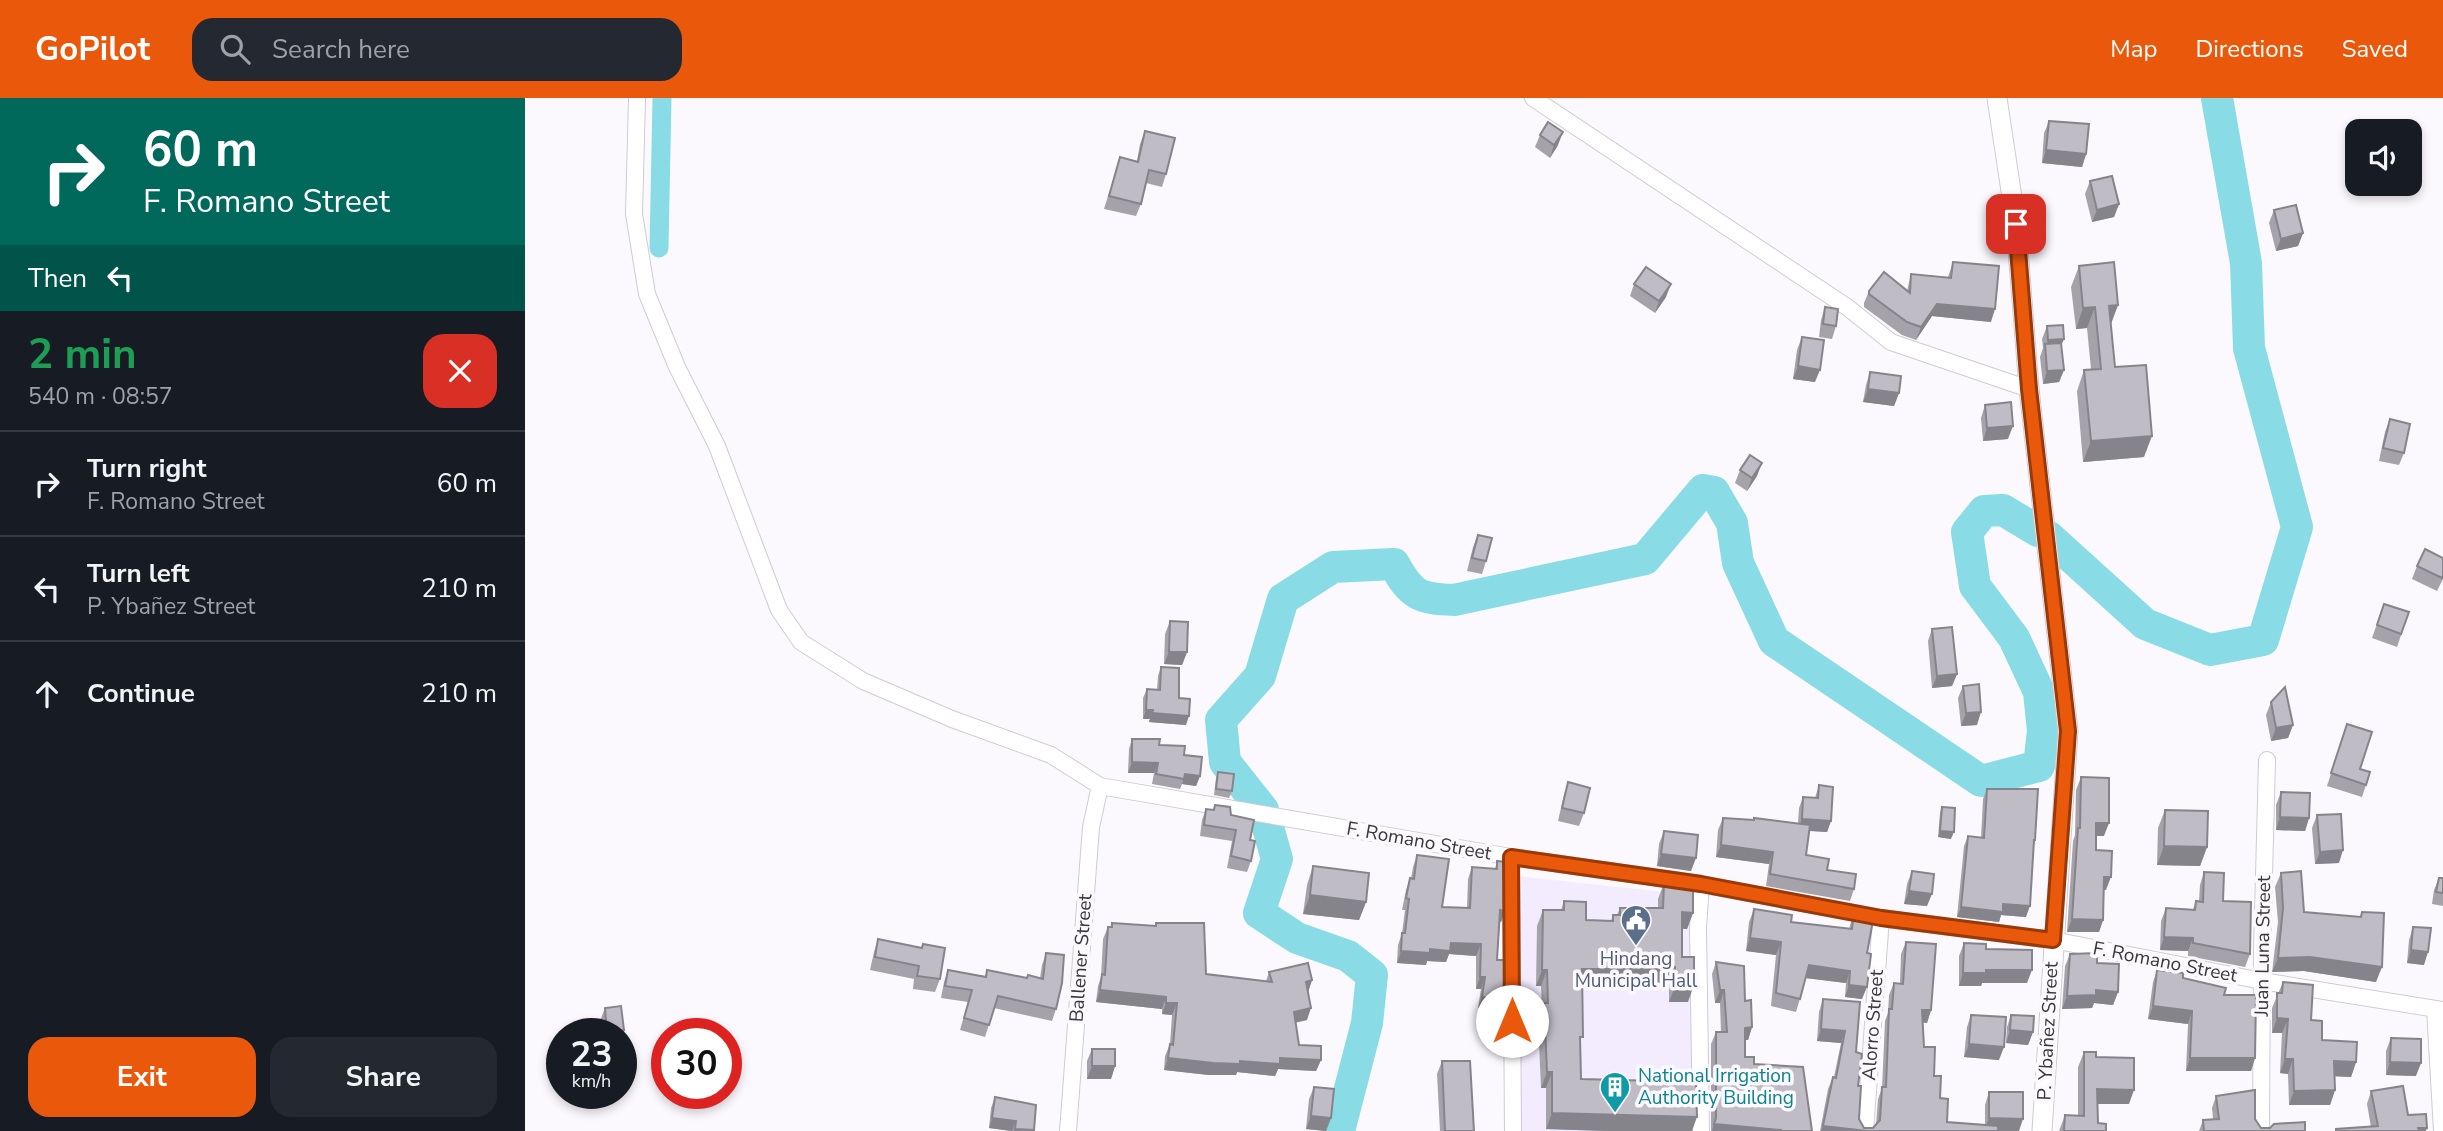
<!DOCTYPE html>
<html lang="en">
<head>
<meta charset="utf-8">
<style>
	:root { --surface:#171b24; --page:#242831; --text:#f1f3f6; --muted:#9ea1a6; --line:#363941; --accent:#ea580c }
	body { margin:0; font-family:"Nunito Sans",sans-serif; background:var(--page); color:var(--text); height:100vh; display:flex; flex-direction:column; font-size:26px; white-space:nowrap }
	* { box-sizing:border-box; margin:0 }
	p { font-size:23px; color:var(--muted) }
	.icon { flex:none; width:38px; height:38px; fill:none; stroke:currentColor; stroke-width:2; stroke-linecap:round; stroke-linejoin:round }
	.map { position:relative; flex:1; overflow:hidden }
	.panel { display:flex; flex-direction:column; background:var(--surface); width:525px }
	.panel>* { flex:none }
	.guide { background:#00695c; color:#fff; overflow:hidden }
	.fabs { position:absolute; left:1820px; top:21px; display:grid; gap:14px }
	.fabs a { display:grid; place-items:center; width:77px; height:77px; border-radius:14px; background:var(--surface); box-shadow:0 4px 10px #0003; font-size:35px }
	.speed { position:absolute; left:21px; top:920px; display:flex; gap:14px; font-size:35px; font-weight:700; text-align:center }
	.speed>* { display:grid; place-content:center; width:91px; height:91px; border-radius:50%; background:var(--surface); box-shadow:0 4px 10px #0003; line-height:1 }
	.speed small { font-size:18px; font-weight:400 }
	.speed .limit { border:10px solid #d22; background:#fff; color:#111 }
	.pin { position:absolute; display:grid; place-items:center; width:60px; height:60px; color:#fff; margin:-30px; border-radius:14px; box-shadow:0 4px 10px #0006 }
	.me { position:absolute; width:77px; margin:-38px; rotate:0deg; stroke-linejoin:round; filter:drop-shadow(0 0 5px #0008) }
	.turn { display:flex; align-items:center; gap:24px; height:147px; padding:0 28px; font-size:32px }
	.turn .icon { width:91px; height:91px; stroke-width:2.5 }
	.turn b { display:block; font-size:49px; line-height:60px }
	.then { display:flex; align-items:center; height:66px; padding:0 28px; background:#0003; gap:14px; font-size:26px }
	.round { display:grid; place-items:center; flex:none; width:74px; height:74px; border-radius:21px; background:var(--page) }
	.summary { display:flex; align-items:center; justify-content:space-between; height:119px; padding:0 28px }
	h1 { font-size:42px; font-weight:700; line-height:52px; color:#1e9e55 }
	.cta { display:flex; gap:14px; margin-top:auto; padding:14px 28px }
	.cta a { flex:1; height:80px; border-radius:21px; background:var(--accent); color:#fff; font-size:28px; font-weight:700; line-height:80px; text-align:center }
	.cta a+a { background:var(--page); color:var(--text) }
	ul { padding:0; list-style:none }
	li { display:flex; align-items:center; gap:21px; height:105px; padding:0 28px; border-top:2px solid var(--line) }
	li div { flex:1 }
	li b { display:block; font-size:26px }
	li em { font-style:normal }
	header { display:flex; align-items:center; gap:42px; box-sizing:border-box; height:98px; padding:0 35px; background:var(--accent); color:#fff }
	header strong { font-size:33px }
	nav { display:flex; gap:38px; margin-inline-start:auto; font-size:24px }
	.search { width:490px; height:63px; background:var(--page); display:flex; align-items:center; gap:18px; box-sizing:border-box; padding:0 24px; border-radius:21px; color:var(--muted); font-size:26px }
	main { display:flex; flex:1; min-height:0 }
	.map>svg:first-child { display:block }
	.built { fill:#f2ecfe }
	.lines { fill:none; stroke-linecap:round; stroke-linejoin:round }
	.canal { stroke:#89dce6; stroke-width:19 }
	.river { stroke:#89dce6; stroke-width:32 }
	.minor-casing { stroke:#cecbd5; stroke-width:18 }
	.tertiary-casing { stroke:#cecbd5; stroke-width:21 }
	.minor { stroke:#fff; stroke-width:16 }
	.tertiary { stroke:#fff; stroke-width:19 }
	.wall { fill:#a5a2aa }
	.shaded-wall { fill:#86848b }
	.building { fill:#c0bcc6; stroke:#86848b; stroke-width:2 }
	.route-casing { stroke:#983908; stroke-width:18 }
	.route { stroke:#ea580c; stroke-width:12 }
	.labels { text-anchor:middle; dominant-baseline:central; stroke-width:7; stroke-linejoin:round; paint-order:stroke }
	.street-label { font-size:19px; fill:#39383c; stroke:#fbf9fe }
	.service-label { font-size:19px; fill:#4e5e75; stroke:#fbf9fe }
	.culture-label { font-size:19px; fill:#0d838f; stroke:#fbf9fe; text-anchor:start }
</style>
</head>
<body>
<header>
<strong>GoPilot</strong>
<div class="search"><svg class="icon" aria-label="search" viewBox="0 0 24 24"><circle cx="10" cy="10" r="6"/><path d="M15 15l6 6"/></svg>Search here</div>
<nav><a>Map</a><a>Directions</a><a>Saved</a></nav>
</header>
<main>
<section class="panel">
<div class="guide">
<div class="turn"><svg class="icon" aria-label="right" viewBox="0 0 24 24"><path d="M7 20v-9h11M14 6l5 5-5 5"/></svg><div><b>60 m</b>F. Romano Street</div></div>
<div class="then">Then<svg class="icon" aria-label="left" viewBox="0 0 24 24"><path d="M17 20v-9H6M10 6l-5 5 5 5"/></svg></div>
</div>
<div class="summary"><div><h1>2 min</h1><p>540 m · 08:57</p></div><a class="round" style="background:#d93025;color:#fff"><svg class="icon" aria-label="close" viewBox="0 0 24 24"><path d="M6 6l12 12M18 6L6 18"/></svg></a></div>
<ul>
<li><svg class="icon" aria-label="right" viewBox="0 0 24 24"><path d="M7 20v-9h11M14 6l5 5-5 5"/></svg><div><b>Turn right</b><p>F. Romano Street</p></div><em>60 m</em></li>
<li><svg class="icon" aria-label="left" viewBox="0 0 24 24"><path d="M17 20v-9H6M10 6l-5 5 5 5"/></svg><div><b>Turn left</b><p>P. Ybañez Street</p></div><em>210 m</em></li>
<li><svg class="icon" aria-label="ahead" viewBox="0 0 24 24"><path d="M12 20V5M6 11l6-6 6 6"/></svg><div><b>Continue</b></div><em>210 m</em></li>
</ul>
<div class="cta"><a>Exit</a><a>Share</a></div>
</section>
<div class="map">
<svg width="1918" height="1033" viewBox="0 0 1918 1033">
	<rect width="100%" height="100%" fill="#fbf9fe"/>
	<path class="built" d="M993,778L1167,797L1166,1033H995Z"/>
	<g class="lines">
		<path class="canal" d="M134,150L137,0"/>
		<g class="river">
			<path d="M1524,439L1620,526L1685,552L1738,542L1772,429L1724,250L1721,165L1692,0"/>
			<path d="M738,712L700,664L696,622L735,578L758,501L808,469L869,466C886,497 894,501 929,502L1120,461L1178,392L1189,394L1207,425L1213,465L1249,543L1456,683L1514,668L1518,633L1514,594L1489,540L1450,488L1442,434L1459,413L1478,412L1513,433"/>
			<path d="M740,719L752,761L734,815L772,840L823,858L847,877L842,925L814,1033"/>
		</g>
		<g class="minor-casing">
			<g id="minor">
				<path d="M112,0L109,116L122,196L152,269L192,348L254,512L276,544L338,583L427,621L526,657L575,688L986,759L1176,786L1356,820L1528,842L1737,883L1918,912"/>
				<path d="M1008,0L1322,209L1366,244L1504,291"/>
				<path d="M986,759L988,1033"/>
				<path d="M1176,786L1173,830L1176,1033"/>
				<path d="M1910,911L1917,1033"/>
				<path d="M543,1033L566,729L575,688"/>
				<path d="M1340,1033L1356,820"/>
				<path d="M1736,1033L1737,855L1742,662"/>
			</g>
		</g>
		<g class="tertiary-casing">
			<path id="tertiary" d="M1472,0L1491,126L1504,291L1543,633L1517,1033"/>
		</g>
		<use href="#minor" class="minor"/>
		<use href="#tertiary" class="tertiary"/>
	</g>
	<g class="wall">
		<path d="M1524,23L1561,56L1557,69L1517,65L1519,35Z"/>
		<path d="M620,33L641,76L637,89L621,85L616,106L611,118L579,111L595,59L612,63L615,46Z"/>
		<path d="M1015,37L1033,47L1025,60L1010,49Z"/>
		<path d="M1565,83L1594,106L1589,119L1567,124L1560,96Z"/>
		<path d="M1749,112L1778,135L1773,148L1751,153L1744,125Z"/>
		<path d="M1428,164L1466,224L1407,218L1391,242L1377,237L1339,209V205L1344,193H1382L1386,176L1423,179Z"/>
		<path d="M1554,168L1593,207L1586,226L1590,269L1619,359L1558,364L1552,293L1559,272L1566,271L1562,230L1551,231L1546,189Z"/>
		<path d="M1109,186L1141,199L1130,215L1105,198Z"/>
		<path d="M1300,209L1311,228L1307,241L1294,239L1296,222Z"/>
		<path d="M1522,228L1539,241L1536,247L1539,272L1534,284L1518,286L1515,259L1518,250L1517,241Z"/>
		<path d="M1277,239L1290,284L1268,281L1272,252Z"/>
		<path d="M1345,274L1374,295L1369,308L1338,304L1341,287Z"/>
		<path d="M1460,307L1483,341L1458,343L1456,320Z"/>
		<path d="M1865,321L1879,355L1874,367L1854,363L1860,334Z"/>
		<path d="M1215,372L1232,378L1222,393L1210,385Z"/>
		<path d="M953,437L961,463L957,476L942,473L948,449Z"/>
		<path d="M1918,460V481L1912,493L1887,481L1892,468Z"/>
		<path d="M1859,506L1884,514L1872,549L1847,540Z"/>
		<path d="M645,523L662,554L657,567L639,566L640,536Z"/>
		<path d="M1407,531L1432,576L1427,588L1407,590L1403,543Z"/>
		<path d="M636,569L654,600L661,627L624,624L625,621H618V600L622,591L632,592L633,578Z"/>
		<path d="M1438,588L1452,627L1436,628L1433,600Z"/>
		<path d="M1746,604L1768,627L1763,640L1746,643L1741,617Z"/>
		<path d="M1818,638L1835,671L1841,687L1837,699L1802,688Z"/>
		<path d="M607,641L634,647L659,657L675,678L671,688L657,686L655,691L627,686L629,675H603L604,651Z"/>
		<path d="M693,674L707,693L704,700L689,697L691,680Z"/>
		<path d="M1556,679L1579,738H1571V752L1581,792H1579L1578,822L1574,834H1542L1548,743L1550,737L1551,692Z"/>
		<path d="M1043,684L1059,715L1054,728L1033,723L1039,697Z"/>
		<path d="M1294,687L1306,723L1302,734L1284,733L1281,757L1329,791L1325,803L1241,788L1244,766L1191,759L1193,732L1198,720L1273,725L1274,710L1278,699L1290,700Z"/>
		<path d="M1462,691L1508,747L1501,819L1476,817L1474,824L1432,819L1439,748L1443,738L1456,740L1458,701Z"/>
		<path d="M1756,694L1784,720L1780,733L1751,732V707Z"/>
		<path d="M690,707L706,717L725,742L726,763L722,774L702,770L707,743L675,738L677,722L681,711L688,712Z"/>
		<path d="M1417,709L1426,741L1413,739L1415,715Z"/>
		<path d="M1640,712L1682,749L1675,768L1632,767L1633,730Z"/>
		<path d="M1792,717L1814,765L1790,766L1787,730Z"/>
		<path d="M1139,733L1166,773L1132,768L1134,746Z"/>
		<path d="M892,757L917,809L942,810L943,781L947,769L970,771L972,763L980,813L976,824H974L972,862L974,914L953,910L956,891H951V858L924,856L921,864L902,863L901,867L872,865L873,847L877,835L880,812H877L881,792L885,780L886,781L888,769Z"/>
		<path d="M788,768L841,804L834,822L778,816L782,787Z"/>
		<path d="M1387,773L1402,808L1379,806L1382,786Z"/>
		<path d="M1679,774L1698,803L1725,856L1720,869L1663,858V853L1635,852L1636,823L1641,810L1668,811L1671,803H1674L1675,787Z"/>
		<path d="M1756,775L1779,814L1835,819L1837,814L1851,884L1779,873L1747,874L1753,824L1750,789Z"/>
		<path d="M1914,780H1918V808L1907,806L1909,792Z"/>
		<path d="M1139,785L1168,815L1162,831H1157V859L1163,904H1144V885H1113L1112,888L1057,887L1055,946L1056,981L1167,1033H1082L1021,1031V990H1016L1013,921L1017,912L1016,888H1011L1012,828L1018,812H1036L1039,803L1061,822L1086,823L1088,817H1092L1095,810H1133V801Z"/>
		<path d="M1229,811L1266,824L1324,831L1329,814L1342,855L1337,901L1320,899L1321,885L1281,880L1271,914L1246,908L1251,857L1221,853L1224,824Z"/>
		<path d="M587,825L630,828L631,825L681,876L741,883L744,874L787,882L783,894L782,922L770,924L774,947L796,962L791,973L753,971L750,978L712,974L711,977H684L639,972L640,958L645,946L647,917L637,916V911L571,904L573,888L576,879L578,841L583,829H585Z"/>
		<path d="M1888,829L1899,867L1882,865L1884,842Z"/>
		<path d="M353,841L415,881L410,894L388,891L389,881L345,872L349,854Z"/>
		<path d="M1381,844L1406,912L1402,925L1398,924L1399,949L1409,978L1422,1024L1460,1027V1007L1464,994L1494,1033H1295L1303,991L1308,979H1309L1316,945L1292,943L1294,914L1298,901L1331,954L1334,1021L1339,1030H1348L1351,1027L1353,1001L1357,990L1360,923L1363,915L1364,897L1369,885L1375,886L1376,856Z"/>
		<path d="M1439,845L1461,851L1502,885H1457L1456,888H1434V858Z"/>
		<path d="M521,855L531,911L527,923L469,910L460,939L435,932L443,904L416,900L419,884L423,872L460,878L462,872L502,880H515L517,867Z"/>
		<path d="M1545,856L1572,865L1593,894L1588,907L1569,905L1567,910L1537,911L1540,868Z"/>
		<path d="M1191,864L1220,903L1227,929L1223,942H1220V959L1229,966L1287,1033H1186V946L1191,934H1196L1195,905H1190L1187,876Z"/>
		<path d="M1632,872L1658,880L1699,897L1730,960L1726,973H1661L1663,926L1623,921L1628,884Z"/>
		<path d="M1758,884L1786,922L1797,942L1831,964L1826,979L1809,978L1810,992L1805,1007H1764L1763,976L1755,975L1757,935H1747V910Z"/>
		<path d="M80,910L99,932L96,939V936H76L75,923Z"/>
		<path d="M1446,917L1474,962L1439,959L1442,929Z"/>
		<path d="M1486,917L1508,934L1503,947L1481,945L1482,929Z"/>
		<path d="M1866,940L1891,978L1861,977V953Z"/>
		<path d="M567,951L590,968L586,981H562V963Z"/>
		<path d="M1559,954L1571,959L1604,1006H1572L1573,1025L1581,1033H1534L1540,1017L1553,1018V969Z"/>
		<path d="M917,963L949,1033H915L912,976Z"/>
		<path d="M789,989L806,1020L801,1033L781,1031L784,1001Z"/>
		<path d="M1846,993L1883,1017L1901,1033H1810L1811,1031L1846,1029L1842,1006Z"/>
		<path d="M1691,998L1730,1021L1736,1030L1780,1033H1674L1678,1022L1688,1021L1687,1010Z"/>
		<path d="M470,999L509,1033H486L464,1030L466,1010Z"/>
	</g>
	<g class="shaded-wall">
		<path d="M1038,34L1033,47L1025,60L1029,47Z"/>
		<path d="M1521,52L1561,56L1557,69L1517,65Z"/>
		<path d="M1594,106L1589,119L1567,124L1572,112Z"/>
		<path d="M1778,135L1773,148L1751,153L1756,141Z"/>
		<path d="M1146,186L1141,199L1130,215L1134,203Z"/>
		<path d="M1412,206L1470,211L1466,224L1407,218L1391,242L1396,229Z"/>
		<path d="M1593,207L1585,228L1584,208Z"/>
		<path d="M1570,209L1562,230L1551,231L1558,210Z"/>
		<path d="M1539,241L1534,253L1520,251L1523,242Z"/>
		<path d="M1273,268L1295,272L1290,284L1268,281Z"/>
		<path d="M1539,272L1534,284L1518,286L1522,273Z"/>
		<path d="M1343,291L1374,295L1369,308L1338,304Z"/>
		<path d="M1488,328L1483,341L1458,343L1462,330Z"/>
		<path d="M1627,338L1619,359L1558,364L1566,343Z"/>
		<path d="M1237,365L1232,378L1222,393L1227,380Z"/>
		<path d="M644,554H662L657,567L639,566Z"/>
		<path d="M1432,576L1427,588L1407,590L1412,578Z"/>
		<path d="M621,612H628L625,621H618Z"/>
		<path d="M1456,614L1452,627L1436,628L1441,615Z"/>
		<path d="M627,615L664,618L661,627L624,624Z"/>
		<path d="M1768,627L1763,640L1746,643L1751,630Z"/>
		<path d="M607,664L633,665L629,675H603Z"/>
		<path d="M660,676L675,678L671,688L657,686Z"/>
		<path d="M1755,719L1784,720L1780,733L1751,732Z"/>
		<path d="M1277,721L1306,723L1302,734L1273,732Z"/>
		<path d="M1571,725H1584L1579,738H1567Z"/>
		<path d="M1415,733L1429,734L1426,741L1413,739Z"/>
		<path d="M1196,747L1248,754L1244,766L1191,759Z"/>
		<path d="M1639,748L1682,749L1675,768L1632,767Z"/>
		<path d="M1818,752L1814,765L1790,766L1795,754Z"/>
		<path d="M1136,756L1171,760L1166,773L1132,768Z"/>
		<path d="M1579,779H1586L1581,792H1574Z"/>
		<path d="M1384,793L1407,796L1402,808L1379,806Z"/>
		<path d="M785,797L841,804L834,822L778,816Z"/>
		<path d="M1478,806L1505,808L1501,819L1476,817L1474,824L1432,819L1436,809Z"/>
		<path d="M975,812L980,813L976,824H971Z"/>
		<path d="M1157,814L1168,815L1162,831L1151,830Z"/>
		<path d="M1547,821L1578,822L1574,834H1542Z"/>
		<path d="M1639,839L1668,840L1663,853L1635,852Z"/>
		<path d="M1225,840L1256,844L1251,857L1221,853Z"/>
		<path d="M926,845L956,846L951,858L924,856L921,864L902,863L901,867L872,865L876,853L905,851Z"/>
		<path d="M1886,852L1903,854L1899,867L1882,865Z"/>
		<path d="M1785,859L1857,869L1851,884L1779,873L1747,874L1753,860Z"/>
		<path d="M1284,867L1325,873L1321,885L1280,880Z"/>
		<path d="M1118,868L1150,869L1144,885H1113L1112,888L1051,887L1057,871Z"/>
		<path d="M1017,872H1022L1016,888H1011Z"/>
		<path d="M1461,872H1507L1502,885H1457L1456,888H1434L1438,875Z"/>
		<path d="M955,879H960L956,891H951Z"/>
		<path d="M787,882L783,894L781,884Z"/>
		<path d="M1169,887L1163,904H1144L1150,888Z"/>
		<path d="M1324,887L1342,889L1337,901L1320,899Z"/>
		<path d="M575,892L641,899L637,911L571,904Z"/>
		<path d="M1195,892H1199L1195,905H1190Z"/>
		<path d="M1571,892L1593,894L1588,907L1569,905L1567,910L1537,911L1542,898Z"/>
		<path d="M957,899L978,902L974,914L953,910Z"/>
		<path d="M641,905H652L647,917L637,916Z"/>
		<path d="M1628,908L1667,913L1663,926L1623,921Z"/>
		<path d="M786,910L782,922L765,926L769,914Z"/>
		<path d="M1397,912H1406L1402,925L1393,924Z"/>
		<path d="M1752,920L1763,921L1757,935H1747Z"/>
		<path d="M1227,929L1223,942H1215L1220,930Z"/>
		<path d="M1296,931L1320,933L1316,945L1292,943Z"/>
		<path d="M99,932L96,939V936H81L82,934Z"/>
		<path d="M1485,932L1508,934L1503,947L1481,945Z"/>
		<path d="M1444,946L1479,949L1474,962L1439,959Z"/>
		<path d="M643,960L715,963L755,960L796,962L791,973L753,971L750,978L712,974L711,977H684L639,972Z"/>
		<path d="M1665,960H1730L1726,973H1661Z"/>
		<path d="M1760,961H1768L1763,976L1755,975Z"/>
		<path d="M1809,963L1831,964L1826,979L1804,978Z"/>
		<path d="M1865,964L1896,965L1891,978L1861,977Z"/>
		<path d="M567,968H590L586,981H562Z"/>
		<path d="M1022,974H1027L1021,990H1016Z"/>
		<path d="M1572,991L1609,992L1604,1006H1566Z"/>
		<path d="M1810,992L1805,1007H1764L1769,993Z"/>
		<path d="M1027,1015L1172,1019L1167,1033H1082L1021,1031Z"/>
		<path d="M786,1018L806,1020L801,1033L781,1031Z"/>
		<path d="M467,1020L491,1023L487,1033L464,1030Z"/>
		<path d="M1464,1020L1498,1021L1494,1033H1459Z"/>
		<path d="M1189,1026L1256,1032V1033H1187Z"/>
		<path d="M1298,1028L1342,1033H1296Z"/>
		<path d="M1893,1030H1902L1901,1033H1892Z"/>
		<path d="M490,1031L509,1032L489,1033Z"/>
	</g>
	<g class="building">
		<path d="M1524,23L1564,26L1561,56L1521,52Z"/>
		<path d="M1023,24L1038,34L1029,47L1015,37Z"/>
		<path d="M620,33L650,40L641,76L624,72L616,106L584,98L595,59L613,64Z"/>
		<path d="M1587,78L1594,106L1572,112L1565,83Z"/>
		<path d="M1771,107L1778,135L1756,141L1749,112Z"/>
		<path d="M1428,164L1474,168L1470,211L1412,206L1396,229L1382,224L1344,196V193L1359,174L1385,195L1386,176L1426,180Z"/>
		<path d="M1589,164L1593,207L1584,208L1590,269L1621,267L1627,338L1566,343L1559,272L1576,271L1570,209L1558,210L1554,168Z"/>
		<path d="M1121,169L1146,186L1134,203L1109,186Z"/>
		<path d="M1300,209L1313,211L1311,228L1298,226Z"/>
		<path d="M1538,227L1539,241L1523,242L1522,228Z"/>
		<path d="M1277,239L1299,242L1295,272L1273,268Z"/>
		<path d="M1536,245L1539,272L1522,273L1520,246Z"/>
		<path d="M1345,274L1376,278L1374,295L1343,291Z"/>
		<path d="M1486,304L1488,328L1462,330L1460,307Z"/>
		<path d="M1865,321L1885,326L1879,355L1858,350Z"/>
		<path d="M1225,357L1237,365L1227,380L1215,372Z"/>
		<path d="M953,437L967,440L961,463L947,460Z"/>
		<path d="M1900,451L1918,460V477L1917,480L1892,468Z"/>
		<path d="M1859,506L1884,514L1876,536L1852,527Z"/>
		<path d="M645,523L663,524L662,554H644Z"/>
		<path d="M1427,529L1432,576L1412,578L1407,531Z"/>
		<path d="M636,569L654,570V600L665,601L664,618L627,615L628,612H621L622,591L635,592Z"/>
		<path d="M1454,586L1456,614L1441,615L1438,588Z"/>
		<path d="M1760,589L1768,627L1751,630L1746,604Z"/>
		<path d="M1822,626L1847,634L1835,671L1845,674L1841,687L1806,675Z"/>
		<path d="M607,641H635L634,647L660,648L659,657L677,659L675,678L660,676L659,681L631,676L633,665L607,664Z"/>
		<path d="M693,674L709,676L707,693L691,691Z"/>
		<path d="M1556,679L1584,680V725H1571V752L1587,753L1586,779H1579L1578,822L1547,821L1553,730H1555Z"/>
		<path d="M1043,684L1065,690L1059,715L1037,710Z"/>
		<path d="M1294,687L1308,689L1306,723L1277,721L1278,699L1293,700Z"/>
		<path d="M1462,691H1513L1510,742H1509L1505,808L1478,806V814L1436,809L1443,738L1459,740Z"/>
		<path d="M1756,694L1785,695L1784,720L1755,719Z"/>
		<path d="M690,707L705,709L706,717L729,722L725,742L730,743L726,763L706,758L711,732L679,727L681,711L689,712Z"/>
		<path d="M1417,709L1430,710L1429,734L1415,733Z"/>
		<path d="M1640,712L1683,713L1682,749L1639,748Z"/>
		<path d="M1816,716L1818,752L1795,754L1792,717Z"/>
		<path d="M1198,720L1229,722V720L1285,727L1281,757L1304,761L1302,772L1331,776L1329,791L1245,776L1248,754L1196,747Z"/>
		<path d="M1139,733L1173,737L1171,760L1136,756Z"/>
		<path d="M892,757L924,761L917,809L945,810L947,769L972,771V763L980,764V813L975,812L972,862H980L978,902L957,899L960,879H955L956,846L926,845L925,853L905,851V855L876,853L877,835H880L884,801L881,800L885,780L889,781Z"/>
		<path d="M788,768L844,775L841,804L785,797Z"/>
		<path d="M1387,773L1409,776L1407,796L1384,793Z"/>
		<path d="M1776,773L1779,814L1836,819L1837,814L1859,815L1857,869L1785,859L1753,860L1758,810L1756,775Z"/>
		<path d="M1679,774L1699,775L1698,803L1726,804L1725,856L1668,845V840L1639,839L1641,810L1670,812L1671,803L1678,804Z"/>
		<path d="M1914,780H1918V795L1911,794Z"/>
		<path d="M1139,785L1168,786V815L1157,814V859H1169V887L1150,888V869L1118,868V871H1057L1058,939H1055L1056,981L1171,984L1172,1019L1027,1015V974H1022L1019,905H1023L1022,872H1017L1018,812H1039V803L1061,804V822L1088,823V817H1095V810H1138Z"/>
		<path d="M1229,811L1267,817L1266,824L1327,831L1329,814L1349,817L1342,855L1346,856L1342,889L1324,887L1325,873L1284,867L1275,901L1251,895L1256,844L1225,840Z"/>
		<path d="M587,825L631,828V825H679L681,876L747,884L744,874L783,865L787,882L781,884L786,910L769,914L774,947L796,948V962L755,960V966L715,963V966L688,965L643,960L645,946L648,947L652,905H641V899L575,892L577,876L580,877L583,829H587Z"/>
		<path d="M1888,829L1906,830L1903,854L1886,852Z"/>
		<path d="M353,841L397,850L398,846L420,850L415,881L392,878L394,868L350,859Z"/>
		<path d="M1381,844L1411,846L1406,912H1397L1399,949H1410L1409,978H1416L1415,1000L1423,1001L1422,1024L1473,1028V1033H1342L1298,1028L1308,979L1311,980L1320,933L1296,931L1298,901L1335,904L1331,954L1337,956L1333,988H1336L1334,1021L1339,1030H1348L1355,1022L1357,989H1361L1364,911H1367L1369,885L1378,886Z"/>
		<path d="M1439,845L1461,846V851L1507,852V872H1461V875H1438Z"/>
		<path d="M521,855L539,857L537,885L531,911L473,898L464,927L439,920L447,892L420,888L423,872L461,879L462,872L502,880L503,877L518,881Z"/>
		<path d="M1572,855V865L1594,866L1593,894L1571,892V897L1542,898L1545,856Z"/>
		<path d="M1191,864L1219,868L1220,903L1226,902L1227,929L1220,930V959H1229V966L1278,969L1287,1033H1256V1032L1189,1026L1191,1020V934H1202L1199,892H1195Z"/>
		<path d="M1632,872L1658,875V880L1701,890L1699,897H1731L1730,960H1665L1667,913L1628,908Z"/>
		<path d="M1758,884L1788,887L1786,922L1797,923V942L1832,944L1831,964L1809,963L1810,992L1769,993L1768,961H1760L1763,921L1752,920V895H1757Z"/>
		<path d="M96,908L99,932L82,934L80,910Z"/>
		<path d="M1446,917L1481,919L1479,949L1444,946Z"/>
		<path d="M1486,917L1509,918L1508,934L1485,932Z"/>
		<path d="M1866,940L1896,941V965L1865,964Z"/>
		<rect x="567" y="951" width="23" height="17"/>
		<path d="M1559,954H1571V959L1609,960V992L1572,991L1573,1025L1581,1026V1033H1539L1540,1017L1559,1018Z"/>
		<path d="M917,963H945L949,1033H920Z"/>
		<path d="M1878,988L1883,1017L1901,1016L1902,1030H1893L1894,1033H1811V1031L1853,1028L1846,993Z"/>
		<path d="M789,989L809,991L806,1020L786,1018Z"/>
		<path d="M1730,992V1021L1736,1030H1745L1749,1026L1780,1024V1033H1679L1678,1022L1694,1021L1691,998Z"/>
		<path d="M1464,994H1498V1021L1464,1020Z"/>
		<path d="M470,999L511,1007L509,1032L490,1031L491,1023L467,1020Z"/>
	</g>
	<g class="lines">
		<g class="route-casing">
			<path id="route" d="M987,923L986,759L1176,786L1356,820L1528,842L1543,633L1504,291L1491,126"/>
		</g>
		<use href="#route" class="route"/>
	</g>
	<defs>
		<g id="civic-pin" transform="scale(1.575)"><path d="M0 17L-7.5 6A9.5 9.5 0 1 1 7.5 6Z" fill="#5c6f8a" stroke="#fbf9fe"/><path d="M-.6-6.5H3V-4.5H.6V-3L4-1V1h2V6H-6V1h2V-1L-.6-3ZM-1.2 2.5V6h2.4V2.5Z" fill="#fff"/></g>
		<g id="building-pin" transform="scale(1.575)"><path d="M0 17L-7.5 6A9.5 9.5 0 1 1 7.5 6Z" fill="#0f9aa8" stroke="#fbf9fe"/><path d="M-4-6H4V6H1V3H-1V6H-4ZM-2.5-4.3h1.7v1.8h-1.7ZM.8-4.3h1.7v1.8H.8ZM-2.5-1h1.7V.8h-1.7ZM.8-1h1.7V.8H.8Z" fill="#fff"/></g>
	</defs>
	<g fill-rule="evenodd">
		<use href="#civic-pin" x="1111" y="822"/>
		<use href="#building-pin" x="1090" y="989"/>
	</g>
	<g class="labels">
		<g class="street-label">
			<text transform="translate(894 743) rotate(10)">F. Romano Street</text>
			<text transform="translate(1738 848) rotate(-89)">Juan Luna Street</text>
			<text transform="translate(556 860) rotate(-86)">Ballener Street</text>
			<text transform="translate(1640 864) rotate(11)">F. Romano Street</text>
			<text transform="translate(1348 927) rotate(-86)">Alorro Street</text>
			<text transform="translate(1523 933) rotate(-87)">P. Ybañez Street</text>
		</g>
		<g class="service-label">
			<text x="1111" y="861">Hindang<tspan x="1111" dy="22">Municipal Hall</tspan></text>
		</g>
		<g class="culture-label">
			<text x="1113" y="978">National Irrigation<tspan x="1113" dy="22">Authority Building</tspan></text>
		</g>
	</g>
</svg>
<div class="fabs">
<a><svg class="icon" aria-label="sound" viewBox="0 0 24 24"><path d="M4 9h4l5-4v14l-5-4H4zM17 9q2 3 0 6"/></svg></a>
</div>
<div class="speed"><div>23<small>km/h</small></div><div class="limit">30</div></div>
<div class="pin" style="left:1491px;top:126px;background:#d93025"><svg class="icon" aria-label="arrive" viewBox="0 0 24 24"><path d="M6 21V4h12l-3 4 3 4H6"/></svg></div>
<svg class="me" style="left:987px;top:923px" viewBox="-20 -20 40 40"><circle r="19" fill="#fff"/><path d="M0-13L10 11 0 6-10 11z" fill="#ea580c"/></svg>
</div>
</main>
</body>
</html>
